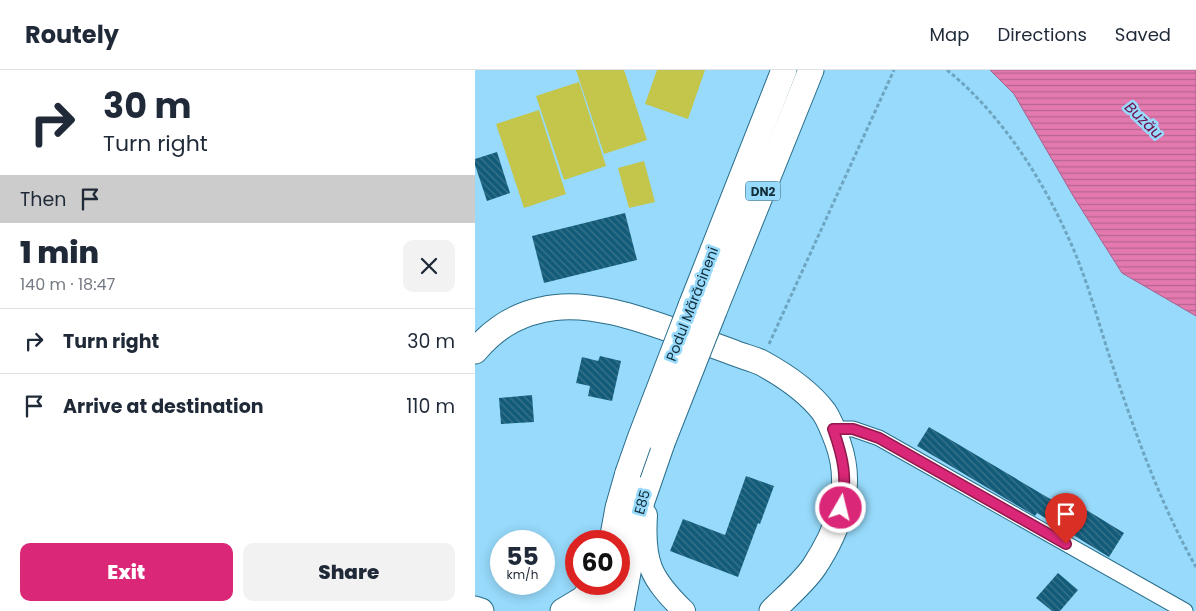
<!DOCTYPE html>
<html lang="en">
<head>
<meta charset="utf-8">
<style>
	:root { --surface:#fff; --page:#f2f2f3; --text:#1f2937; --muted:#747a83; --line:#e0e1e3; --accent:#db2777 }
	body { margin:0; font-family:Poppins,sans-serif; background:var(--page); color:var(--text); height:100vh; display:flex; flex-direction:column; font-size:19px; white-space:nowrap }
	* { box-sizing:border-box; margin:0 }
	p { font-size:16px; color:var(--muted) }
	.icon { flex:none; width:28px; height:28px; fill:none; stroke:currentColor; stroke-width:2; stroke-linecap:round; stroke-linejoin:round }
	.map { position:relative; flex:1; overflow:hidden }
	.side { display:flex; flex-direction:column; background:var(--surface); width:475px }
	.side>* { flex:none }
	.banner { background:#fff; color:var(--text); overflow:hidden }
	.speed { position:absolute; left:15px; top:460px; display:flex; gap:10px; font-size:25px; font-weight:700; text-align:center }
	.speed>* { display:grid; place-content:center; width:65px; height:65px; border-radius:50%; background:var(--surface); box-shadow:0 2px 12px #0003; line-height:1 }
	.speed small { font-size:12px; font-weight:400 }
	.speed .limit { border:8px solid #d22; background:#fff; color:#111 }
	.pin { position:absolute; display:grid; place-items:center; width:42px; height:42px; color:#fff; margin:-51px -21px; border-radius:50% 50% 50% 0; rotate:-45deg; box-shadow:0 0 5px #0007 }
	.pin .icon { rotate:45deg }
	.me { position:absolute; width:55px; margin:-28px; rotate:8deg; stroke-linejoin:round; filter:drop-shadow(0 0 4px #0008) }
	.turn { display:flex; align-items:center; gap:18px; height:105px; padding:0 20px; font-size:22px }
	.turn .icon { width:65px; height:65px; stroke-width:2.5 }
	.turn b { display:block; font-size:35px; line-height:42px }
	.then { display:flex; align-items:center; height:48px; padding:0 20px; background:#0003; gap:10px; font-size:19px }
	.round { display:grid; place-items:center; flex:none; width:52px; height:52px; border-radius:10px; background:var(--page) }
	.overview { display:flex; align-items:center; justify-content:space-between; height:85px; padding:0 20px }
	h1 { font-size:30px; font-weight:800; line-height:38px }
	.primary-button { display:flex; gap:10px; margin-top:auto; padding:10px 20px }
	.primary-button a { flex:1; height:58px; border-radius:10px; background:var(--accent); color:#fff; font-size:20px; font-weight:800; line-height:58px; text-align:center }
	.primary-button a+a { background:var(--page); color:var(--text) }
	ul { padding:0; list-style:none }
	li { display:flex; align-items:center; gap:15px; height:65px; padding:0 20px; border-top:1px solid var(--line) }
	li div { flex:1 }
	li b { display:block; font-size:19px }
	li em { font-style:normal }
	header { display:flex; align-items:center; gap:30px; box-sizing:border-box; height:70px; padding:0 25px; background:var(--surface); border-bottom:1px solid var(--line) }
	header strong { font-size:24px }
	nav { display:flex; gap:28px; margin-inline-start:auto; font-size:18px }
	main { display:flex; flex:1; min-height:0 }
	.map>svg:first-child { display:block }
	.green { fill:#c4c64b }
	.water { fill:url(#water-rules); stroke:#a5628c }
	.building { fill:url(#building-back-hatch) }
	.lines { fill:none; stroke-linecap:round; stroke-linejoin:round }
	.street-casing { stroke:#296d8a; stroke-width:17 }
	.secondary-casing { stroke:#296d8a; stroke-width:24 }
	.primary-casing { stroke:#296d8a; stroke-width:27 }
	.path { stroke:#6ea5c0; stroke-width:3; stroke-dasharray:4 2.5; stroke-linecap:butt }
	.street { stroke:#fff; stroke-width:15 }
	.secondary { stroke:#fff; stroke-width:22 }
	.primary { stroke:#fff; stroke-width:25 }
	.primary-bridge-casing { stroke:#296d8a; stroke-width:27; stroke-linecap:butt }
	.primary-bridge { stroke:#fff; stroke-width:25 }
	.route-casing { stroke:#8e194d; stroke-width:12 }
	.route { stroke:#db2777; stroke-width:9 }
	.labels { text-anchor:middle; dominant-baseline:central; stroke-width:5; stroke-linejoin:round; paint-order:stroke }
	.shield { fill:#97dafb; stroke:#3a6274; stroke-width:1 }
	.shield-label { font-size:12px; font-weight:bold; fill:#122e3a }
	.street-label { font-size:14px; fill:#122e3a; stroke:#97dafb }
	.water-label { font-size:15px; font-style:italic; fill:#6f0d48; stroke:#97dafb }
</style>
</head>
<body>
<header>
<strong>Routely</strong>
<nav><a>Map</a><a>Directions</a><a>Saved</a></nav>
</header>
<main>
<section class="side">
<div class="banner">
<div class="turn"><svg class="icon" aria-label="right" viewBox="0 0 24 24"><path d="M7 20v-9h11M14 6l5 5-5 5"/></svg><div><b>30 m</b>Turn right</div></div>
<div class="then">Then<svg class="icon" aria-label="arrive" viewBox="0 0 24 24"><path d="M6 21V4h12l-3 4 3 4H6"/></svg></div>
</div>
<div class="overview"><div><h1>1 min</h1><p>140 m · 18:47</p></div><a class="round"><svg class="icon" aria-label="close" viewBox="0 0 24 24"><path d="M6 6l12 12M18 6L6 18"/></svg></a></div>
<ul>
<li><svg class="icon" aria-label="right" viewBox="0 0 24 24"><path d="M7 20v-9h11M14 6l5 5-5 5"/></svg><div><b>Turn right</b></div><em>30 m</em></li>
<li><svg class="icon" aria-label="arrive" viewBox="0 0 24 24"><path d="M6 21V4h12l-3 4 3 4H6"/></svg><div><b>Arrive at destination</b></div><em>110 m</em></li>
</ul>
<div class="primary-button"><a>Exit</a><a>Share</a></div>
</section>
<div class="map">
<svg width="721" height="541" viewBox="0 0 721 541">
	<defs>
		<pattern id="water-rules" width="6" height="5" patternUnits="userSpaceOnUse" patternTransform="scale(1.25)"><rect width="6" height="5" fill="#e479af"/><path d="M0 2.5h6" fill="none" stroke="#b7648f"/></pattern>
		<pattern id="building-back-hatch" width="6" height="6" patternUnits="userSpaceOnUse" patternTransform="scale(1.25)"><rect width="6" height="6" fill="#135c79"/><path d="M-1 5l2 2M0 0l6 6M5-1l2 2" fill="none" stroke="#3c758c"/></pattern>
	</defs>
	<rect width="100%" height="100%" fill="#97dafb"/>
	<g class="green">
		<path d="M101,0H149L172,70L129,84Z"/>
		<path d="M182,0H230L213,49L170,34Z"/>
		<path d="M104,12L131,96L89,110L61,26Z"/>
		<path d="M64,40L91,124L49,138L21,54Z"/>
		<path d="M169,91L180,132L154,138L143,98Z"/>
	</g>
	<path class="water" d="M515,0H721V246L647,203L600,129L539,24Z"/>
	<g class="building">
		<path d="M22,82L35,123L12,131L0,95V89Z"/>
		<path d="M150,143L162,190L69,213L57,166Z"/>
		<path d="M125,286L146,291L137,331L113,326L115,316L101,313L107,287L123,291Z"/>
		<path d="M57,325L59,352L26,354L24,328Z"/>
		<path d="M454,357L582,433L587,425L649,463L634,487L562,443L560,446L442,376Z"/>
		<path d="M271,406L299,416L285,454L283,453L263,507L195,481L208,449L250,465Z"/>
		<path d="M583,503L603,520L585,541H577L561,528Z"/>
	</g>
	<g class="lines">
		<g class="street-casing">
			<path id="street" d="M358,359H378L404,368L710,541"/>
		</g>
		<g class="secondary-casing">
			<path id="secondary" d="M171,445C168,492 175,508 209,541"/>
		</g>
		<g class="primary-casing">
			<g id="primary">
				<path d="M216,236L309,0"/>
				<path d="M239,241L336,0"/>
				<path d="M0,281C18,260 38,246 66,240C113,228 172,251 216,267C231,273 247,278 262,284C270,287 279,289 287,293C309,305 333,321 349,342C355,351 359,362 363,373C379,418 364,459 339,497C328,513 311,527 297,541"/>
				<path d="M137,471L143,438L153,403"/>
				<path d="M0,539L6,541"/>
				<path d="M88,541L108,529L121,514"/>
				<path d="M125,541L130,514"/>
				<path d="M146,541L163,448L167,431L187,373"/>
			</g>
		</g>
		<g class="path">
			<path d="M472,0C524,42 566,106 593,167C611,205 622,248 635,288C659,359 684,432 721,497"/>
			<path d="M294,274L419,0"/>
		</g>
		<use href="#street" class="street"/>
		<use href="#secondary" class="secondary"/>
		<use href="#primary" class="primary"/>
		<g class="primary-bridge-casing">
			<g id="primary-bridge">
				<path d="M187,373L239,241"/>
				<path d="M153,403L166,366L216,236"/>
			</g>
		</g>
		<use href="#primary-bridge" class="primary-bridge"/>
	</g>
	<g class="lines">
		<g class="route-casing">
			<path id="route" d="M366,438C373,408 368,387 358,359H378L404,368L591,474"/>
		</g>
		<use href="#route" class="route"/>
	</g>
	<g class="labels">
		<rect class="shield" x="270.5" y="111.5" width="35" height="19" rx="4"/>
		<g class="shield-label">
			<text x="288" y="121">DN2</text>
		</g>
		<g class="street-label">
			<text transform="translate(217 234) rotate(-69)">Podul Mărăcineni</text>
			<text transform="translate(167 432) rotate(-74)">E85</text>
		</g>
		<g class="water-label">
			<text transform="translate(669 50) rotate(44)">Buzău</text>
		</g>
	</g>
</svg>
<div class="speed"><div>55<small>km/h</small></div><div class="limit">60</div></div>
<div class="pin" style="left:591px;top:474px;background:#d93025"><svg class="icon" aria-label="arrive" viewBox="0 0 24 24"><path d="M6 21V4h12l-3 4 3 4H6"/></svg></div>
<svg class="me" style="left:366px;top:438px" viewBox="-20 -20 40 40"><circle r="17" fill="#db2777" stroke="#fff" stroke-width="3"/><path d="M0-11L8 9 0 5-8 9z" fill="#fff"/></svg>
</div>
</main>
</body>
</html>
